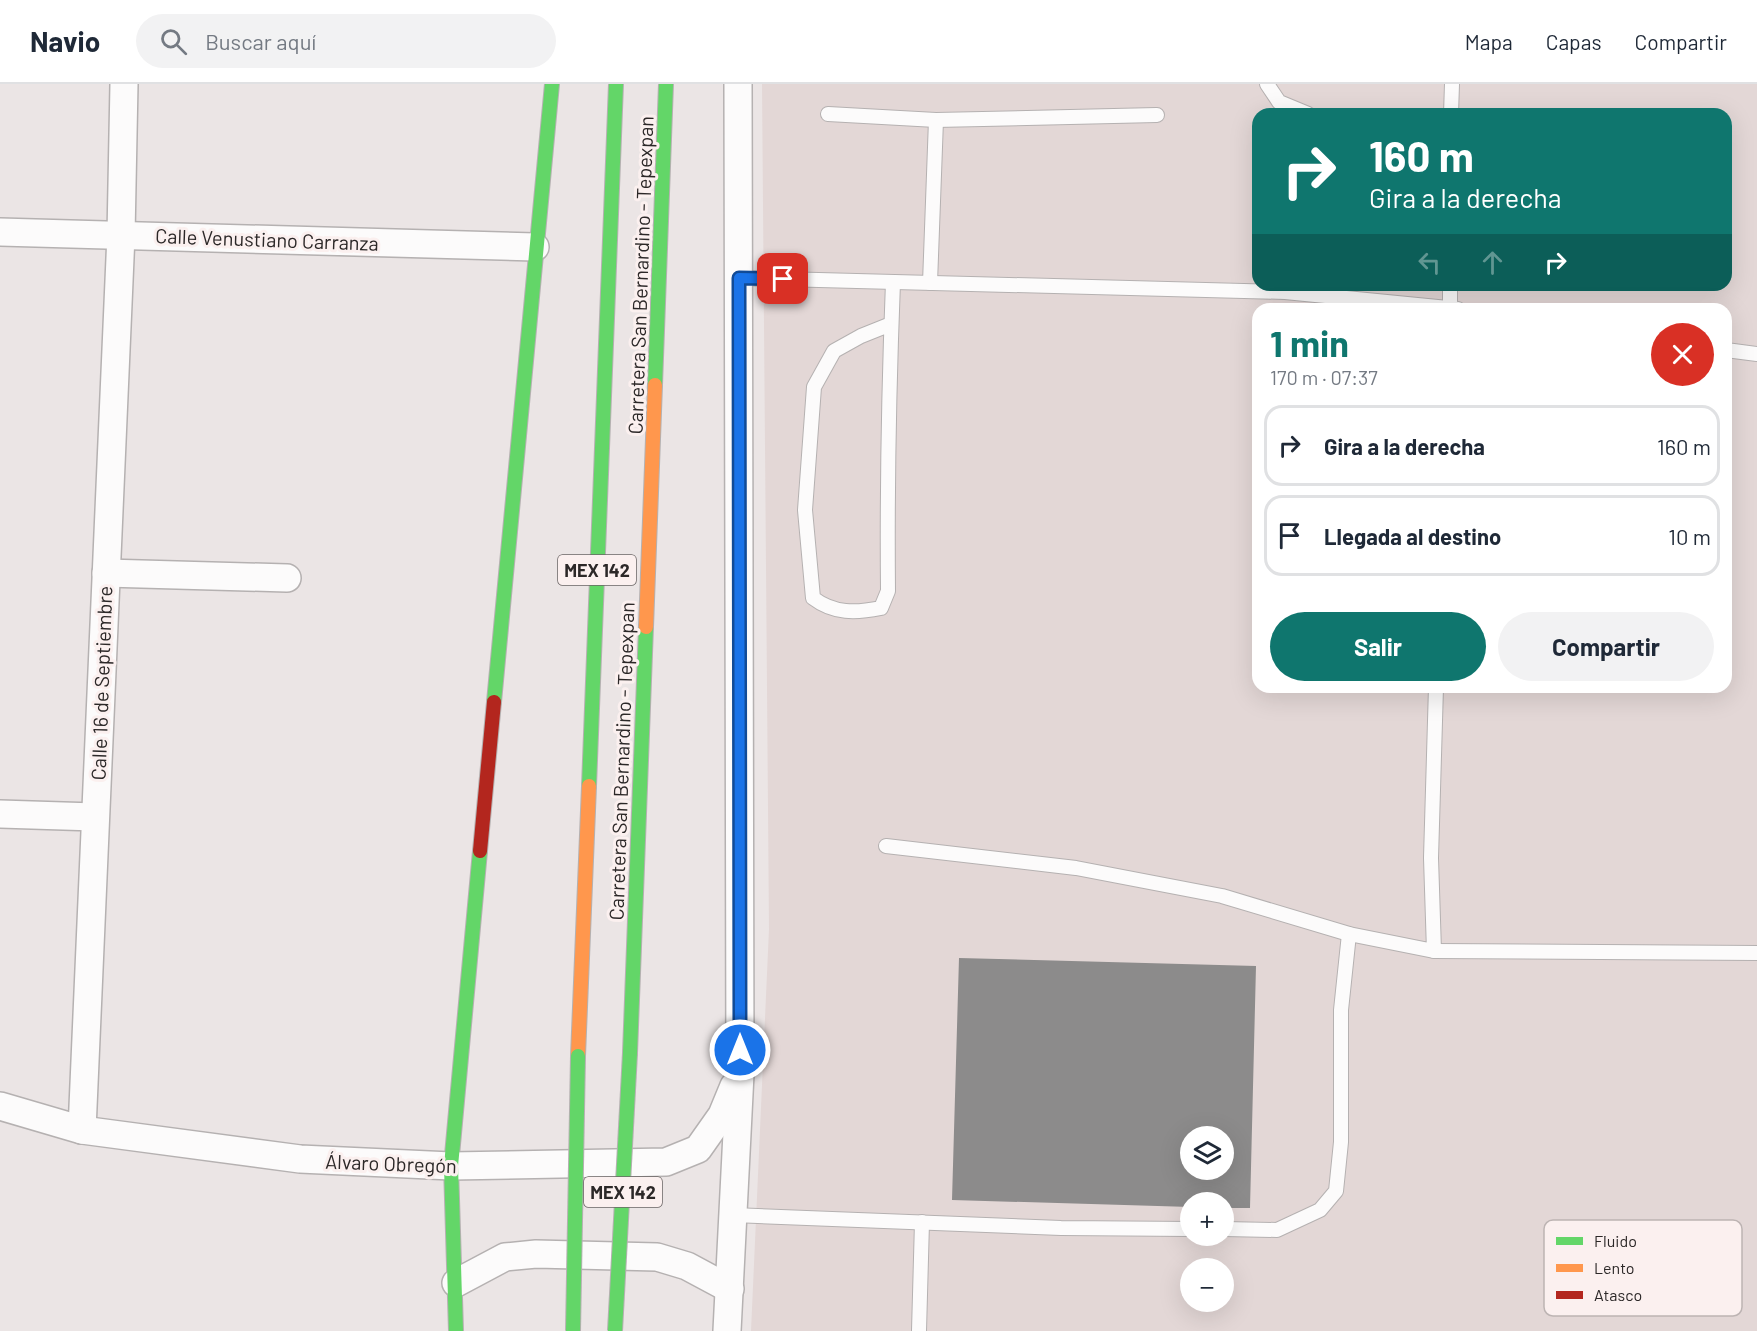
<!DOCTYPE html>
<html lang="es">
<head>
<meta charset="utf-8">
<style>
	:root { --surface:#fff; --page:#f2f2f3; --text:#1f2937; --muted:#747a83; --line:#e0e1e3; --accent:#0f766e }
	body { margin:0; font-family:Barlow,sans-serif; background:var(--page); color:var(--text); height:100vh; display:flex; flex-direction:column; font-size:22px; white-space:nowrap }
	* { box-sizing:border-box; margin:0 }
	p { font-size:20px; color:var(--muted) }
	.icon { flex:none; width:33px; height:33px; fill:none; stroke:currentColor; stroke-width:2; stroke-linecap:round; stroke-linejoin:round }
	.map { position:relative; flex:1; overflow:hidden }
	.drawer { position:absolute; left:1252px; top:219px; width:480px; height:390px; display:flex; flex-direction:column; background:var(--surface); border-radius:18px; box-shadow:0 6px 24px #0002 }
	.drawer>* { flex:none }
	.banner { position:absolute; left:1252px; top:24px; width:480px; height:183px; border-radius:18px; box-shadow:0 6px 24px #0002; background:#0f766e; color:#fff; overflow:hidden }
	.buttons { position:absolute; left:1180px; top:1042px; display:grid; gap:12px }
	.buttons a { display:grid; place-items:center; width:54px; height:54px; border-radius:50%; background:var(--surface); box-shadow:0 6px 24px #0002; font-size:30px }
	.pin { position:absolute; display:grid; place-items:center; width:51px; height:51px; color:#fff; margin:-26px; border-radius:12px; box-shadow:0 3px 9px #0006 }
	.me { position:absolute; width:66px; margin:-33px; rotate:0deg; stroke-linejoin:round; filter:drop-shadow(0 0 4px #0008) }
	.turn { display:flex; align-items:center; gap:21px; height:126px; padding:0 18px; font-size:27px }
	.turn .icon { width:78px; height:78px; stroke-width:2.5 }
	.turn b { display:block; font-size:42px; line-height:51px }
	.lanes { display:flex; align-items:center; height:57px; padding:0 18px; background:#0003; justify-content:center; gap:30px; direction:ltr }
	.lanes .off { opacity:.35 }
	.round { display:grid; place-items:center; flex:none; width:63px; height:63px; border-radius:32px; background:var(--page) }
	.headline { display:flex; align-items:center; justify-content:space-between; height:102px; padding:0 18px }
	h1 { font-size:36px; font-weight:700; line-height:45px; color:var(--accent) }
	.cta { display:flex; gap:12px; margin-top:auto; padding:12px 18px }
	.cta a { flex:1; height:69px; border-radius:36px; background:var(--accent); color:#fff; font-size:24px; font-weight:700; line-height:69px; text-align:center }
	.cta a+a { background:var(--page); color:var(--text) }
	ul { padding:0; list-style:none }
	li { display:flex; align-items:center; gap:18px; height:81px; margin:0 12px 9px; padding:0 6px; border:3px solid var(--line); border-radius:18px }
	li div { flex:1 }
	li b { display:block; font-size:22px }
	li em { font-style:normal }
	header { display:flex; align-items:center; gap:36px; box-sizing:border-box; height:84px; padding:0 30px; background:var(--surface); border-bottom:2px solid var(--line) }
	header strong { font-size:28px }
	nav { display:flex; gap:33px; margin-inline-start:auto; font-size:21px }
	.search { width:420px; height:54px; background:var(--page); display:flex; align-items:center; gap:15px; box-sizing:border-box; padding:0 21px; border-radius:33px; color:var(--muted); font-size:22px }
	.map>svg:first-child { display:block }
	.built { fill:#e3d7d6; fill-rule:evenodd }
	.building { fill:#8c8b8b; fill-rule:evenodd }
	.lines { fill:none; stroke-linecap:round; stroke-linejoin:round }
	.lane-casing { stroke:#b5b1b1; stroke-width:16 }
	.street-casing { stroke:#b5b1b1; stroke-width:30 }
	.fast-casing { stroke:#b5b1b1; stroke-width:16 }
	.slow-casing { stroke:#b5b1b1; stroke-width:16 }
	.jam-casing { stroke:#b5b1b1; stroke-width:16 }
	.lane { stroke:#fcfbfb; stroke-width:14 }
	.street { stroke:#fcfbfb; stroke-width:27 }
	.fast { stroke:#63d668; stroke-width:14 }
	.slow { stroke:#ff974d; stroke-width:14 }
	.jam { stroke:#b3261e; stroke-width:14 }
	.fast-bridge-casing { stroke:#b5b1b1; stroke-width:16; stroke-linecap:butt }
	.fast-bridge { stroke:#63d668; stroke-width:14 }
	.route-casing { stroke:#114b97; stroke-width:15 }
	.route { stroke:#1a73e8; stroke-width:10 }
	.labels { text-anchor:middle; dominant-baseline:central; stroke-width:6; stroke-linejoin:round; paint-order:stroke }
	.shield { fill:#fbf0ef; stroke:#6a6464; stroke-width:1.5 }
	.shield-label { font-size:18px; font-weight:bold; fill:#2c2828 }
	.street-label { font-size:20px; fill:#2c2828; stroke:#fbf0ef }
	.key { fill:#fbf0ef; stroke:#bdb4b3; stroke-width:1.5 }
	.key-label { font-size:16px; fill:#2c2828 }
</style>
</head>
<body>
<header>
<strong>Navio</strong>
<div class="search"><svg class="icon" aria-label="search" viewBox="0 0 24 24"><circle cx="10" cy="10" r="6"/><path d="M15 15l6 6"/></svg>Buscar aquí</div>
<nav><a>Mapa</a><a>Capas</a><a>Compartir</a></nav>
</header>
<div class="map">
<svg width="1757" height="1247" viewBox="0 0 1757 1247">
	<rect width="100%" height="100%" fill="#ebe5e5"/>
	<path class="built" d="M762,0H1757V1247H751L769,845ZM1258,30H1726V201H1258ZM1258,225H1726V603H1258ZM1191,1053H1224V1086H1191ZM1191,1119H1224V1152H1191ZM1191,1185H1224V1218H1191Z"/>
	<path class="building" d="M959,874L1256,882L1250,1124H1224V1119H1191V1123L952,1116ZM1191,1053H1224V1086H1191Z"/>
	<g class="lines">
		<g class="lane-casing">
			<g id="lane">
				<path d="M1267,0L1279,18L1308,30"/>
				<path d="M828,30L936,36L1157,31"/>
				<path d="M1451,30L1452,0"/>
				<path d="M739,194L1285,208L1458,225"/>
				<path d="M930,199L936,36"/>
				<path d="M1450,225V201"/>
				<path d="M891,240L861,252L834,267L814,303L805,426L813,514C834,530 856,529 881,524L888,507C887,404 889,301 893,198"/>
				<path d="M1726,266L1757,270"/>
				<path d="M886,762L1076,784L1222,812L1349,850L1434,867L1431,774L1436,603"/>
				<path d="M1434,867L1757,869"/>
				<path d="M733,1131L1061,1144L1191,1145"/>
				<path d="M1224,1145L1277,1146L1320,1126L1336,1107L1341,1058V926L1349,850"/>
				<path d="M919,1247L922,1138"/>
			</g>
		</g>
		<g class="street-casing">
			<g id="street">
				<path d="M0,148L535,163"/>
				<path d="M106,489L287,494"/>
				<path d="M0,730L95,733"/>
				<path d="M0,1022L82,1046L300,1075L451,1082L666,1078L698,1065L722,1031L734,1002"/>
				<path d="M82,1046L121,151L124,0"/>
				<path d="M456,1199L505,1173L536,1170L657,1173L687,1182L730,1205"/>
				<path d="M727,1247L740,990L738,0"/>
			</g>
		</g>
		<g class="fast-casing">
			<g id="fast">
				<path d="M655,301L666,0"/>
				<path d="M494,618L552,0"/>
				<path d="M589,702L616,0"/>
				<path d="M630,969L646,543"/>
				<path d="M456,1247L451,1082L480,767"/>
			</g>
		</g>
		<g class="slow-casing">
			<g id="slow">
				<path d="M646,543L655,301"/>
				<path d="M578,972L589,702"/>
			</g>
		</g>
		<g class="jam-casing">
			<path id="jam" d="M480,767L494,618"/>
		</g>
		<use href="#lane" class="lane"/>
		<use href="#street" class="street"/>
		<use href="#fast" class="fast"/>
		<use href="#slow" class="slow"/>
		<use href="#jam" class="jam"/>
		<g class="fast-bridge-casing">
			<g id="fast-bridge">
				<path d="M573,1247L578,972"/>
				<path d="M615,1247L630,969"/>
			</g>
		</g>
		<use href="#fast-bridge" class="fast-bridge"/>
	</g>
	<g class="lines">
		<g class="route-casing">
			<path id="route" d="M740,966L739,194L783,195"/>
		</g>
		<use href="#route" class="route"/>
	</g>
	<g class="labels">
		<g class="shield">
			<rect x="558" y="471" width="78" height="30" rx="4.5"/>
			<rect x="584" y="1093" width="78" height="30" rx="4.5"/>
		</g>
		<g class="shield-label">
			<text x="597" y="486">MEX 142</text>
			<text x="623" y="1108">MEX 142</text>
		</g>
		<g class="street-label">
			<text transform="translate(267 155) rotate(2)">Calle Venustiano Carranza</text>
			<text transform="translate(640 191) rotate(-88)">Carretera San Bernardino - Tepexpan</text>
			<text transform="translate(101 599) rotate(-88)">Calle 16 de Septiembre</text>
			<text transform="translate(621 677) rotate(-88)">Carretera San Bernardino - Tepexpan</text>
			<text transform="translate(391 1079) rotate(2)">Álvaro Obregón</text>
		</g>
	</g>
	<rect x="1544" y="1136" width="198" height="96" rx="9" class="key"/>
	<rect x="1556" y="1153" width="27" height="8" fill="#63d668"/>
	<rect x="1556" y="1180" width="27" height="8" fill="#ff974d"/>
	<rect x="1556" y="1207" width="27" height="8" fill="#b3261e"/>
	<g class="key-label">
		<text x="1594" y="1163">Fluido</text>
		<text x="1594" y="1190">Lento</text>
		<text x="1594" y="1217">Atasco</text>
	</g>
</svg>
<div class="buttons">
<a><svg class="icon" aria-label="layers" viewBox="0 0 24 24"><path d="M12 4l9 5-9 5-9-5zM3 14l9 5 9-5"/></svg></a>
<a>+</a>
<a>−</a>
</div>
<div class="pin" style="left:783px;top:195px;background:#d93025"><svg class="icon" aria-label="arrive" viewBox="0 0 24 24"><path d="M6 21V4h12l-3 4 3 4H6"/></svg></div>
<svg class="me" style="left:740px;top:966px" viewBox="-20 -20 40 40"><circle r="17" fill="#1a73e8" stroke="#fff" stroke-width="3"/><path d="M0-11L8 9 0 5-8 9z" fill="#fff"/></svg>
<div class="banner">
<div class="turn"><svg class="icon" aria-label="right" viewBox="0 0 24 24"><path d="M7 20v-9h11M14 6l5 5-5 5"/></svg><div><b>160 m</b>Gira a la derecha</div></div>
<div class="lanes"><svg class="icon off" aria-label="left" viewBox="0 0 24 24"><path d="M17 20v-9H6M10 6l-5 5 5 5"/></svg><svg class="icon off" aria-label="ahead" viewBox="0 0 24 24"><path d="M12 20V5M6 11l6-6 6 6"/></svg><svg class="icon" aria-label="right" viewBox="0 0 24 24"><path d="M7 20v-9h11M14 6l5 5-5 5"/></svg></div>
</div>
<section class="drawer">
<div class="headline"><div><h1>1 min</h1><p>170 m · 07:37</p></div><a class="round" style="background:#d93025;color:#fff"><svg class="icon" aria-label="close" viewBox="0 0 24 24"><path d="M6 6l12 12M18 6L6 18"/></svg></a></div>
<ul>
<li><svg class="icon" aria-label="right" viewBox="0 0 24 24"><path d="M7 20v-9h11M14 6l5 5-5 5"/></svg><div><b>Gira a la derecha</b></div><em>160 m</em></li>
<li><svg class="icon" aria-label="arrive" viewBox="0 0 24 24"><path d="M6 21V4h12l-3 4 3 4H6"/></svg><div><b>Llegada al destino</b></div><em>10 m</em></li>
</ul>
<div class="cta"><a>Salir</a><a>Compartir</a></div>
</section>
</div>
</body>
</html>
